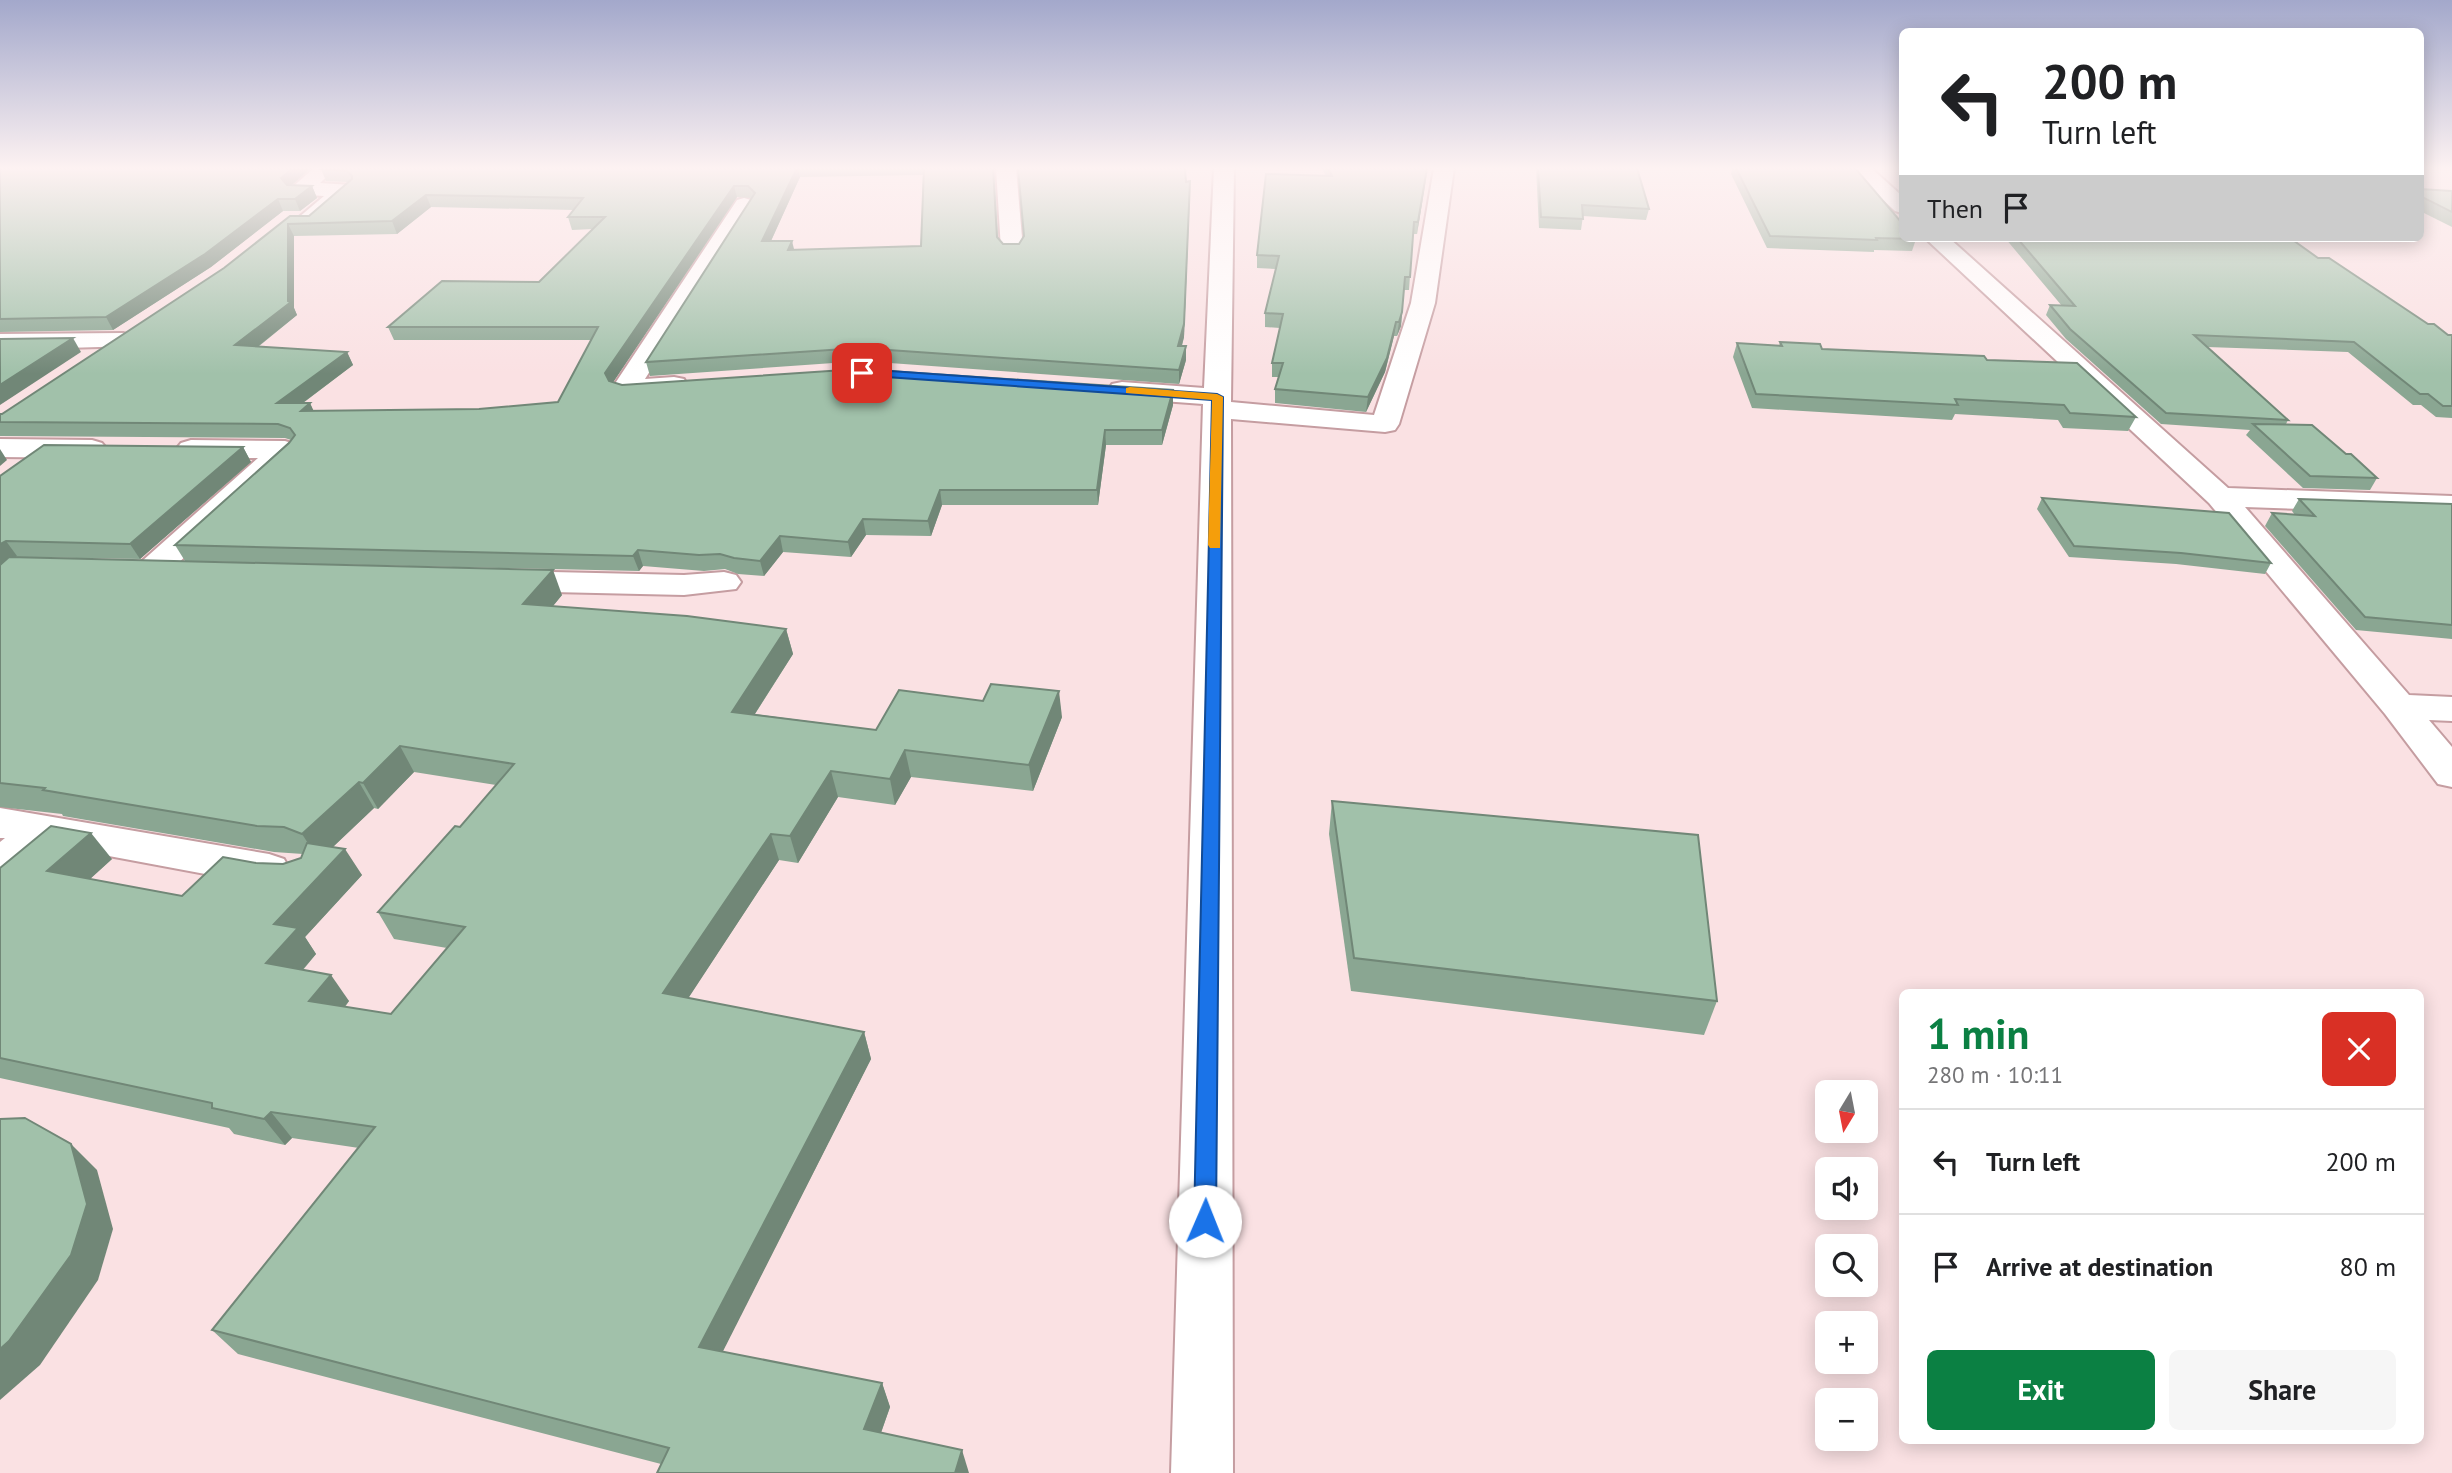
<!DOCTYPE html>
<html lang="en">
<head>
<meta charset="utf-8">
<style>
	:root { --surface:#fff; --page:#f6f6f6; --text:#202124; --muted:#757577; --line:#e0e0e0; --accent:#0b8043 }
	body { margin:0; font-family:"PT Sans",sans-serif; background:var(--page); color:var(--text); height:100vh; display:flex; flex-direction:column; font-size:26px; white-space:nowrap }
	* { box-sizing:border-box; margin:0 }
	p { font-size:23px; color:var(--muted) }
	.icon { flex:none; width:38px; height:38px; fill:none; stroke:currentColor; stroke-width:2; stroke-linecap:round; stroke-linejoin:round }
	.map { position:relative; flex:1; overflow:hidden }
	.side { position:absolute; left:1899px; top:989px; width:525px; height:455px; display:flex; flex-direction:column; background:var(--surface); border-radius:10px; box-shadow:0 4px 18px #0003 }
	.side>* { flex:none }
	.hud { position:absolute; left:1899px; top:28px; width:525px; height:214px; border-radius:10px; box-shadow:0 4px 18px #0003; background:#fff; color:var(--text); overflow:hidden }
	.needle { width:46px; rotate:190deg }
	.buttons { position:absolute; left:1815px; top:1080px; display:grid; gap:14px }
	.buttons a { display:grid; place-items:center; width:63px; height:63px; border-radius:10px; background:var(--surface); box-shadow:0 4px 18px #0003; font-size:35px }
	.pin { position:absolute; display:grid; place-items:center; width:60px; height:60px; color:#fff; margin:-30px; border-radius:14px; box-shadow:0 4px 10px #0006 }
	.me { position:absolute; width:77px; margin:-38px; rotate:1deg; stroke-linejoin:round; filter:drop-shadow(0 0 5px #0008) }
	.turn { display:flex; align-items:center; gap:24px; height:147px; padding:0 28px; font-size:32px }
	.turn .icon { width:91px; height:91px; stroke-width:2.5 }
	.turn b { display:block; font-size:49px; line-height:60px }
	.then { display:flex; align-items:center; height:66px; padding:0 28px; background:#0003; gap:14px; font-size:26px }
	.round { display:grid; place-items:center; flex:none; width:74px; height:74px; border-radius:10px; background:var(--page) }
	.head { display:flex; align-items:center; justify-content:space-between; height:119px; padding:0 28px }
	h1 { font-size:42px; font-weight:600; line-height:52px; color:var(--accent) }
	.primary-button { display:flex; gap:14px; margin-top:auto; padding:14px 28px }
	.primary-button a { flex:1; height:80px; border-radius:10px; background:var(--accent); color:#fff; font-size:28px; font-weight:600; line-height:80px; text-align:center }
	.primary-button a+a { background:var(--page); color:var(--text) }
	ul { padding:0; list-style:none }
	li { display:flex; align-items:center; gap:21px; height:105px; padding:0 28px; border-top:2px solid var(--line) }
	li div { flex:1 }
	li b { display:block; font-size:26px }
	li em { font-style:normal }
	.map>svg:first-child { display:block }
	.lines { fill:none; stroke-linecap:round; stroke-linejoin:round }
	.minor-casing { stroke:#c59da1; stroke-width:4 }
	.minor { fill:#fff; fill-rule:evenodd }
	.wall { fill:#8aa692; fill-rule:evenodd }
	.shaded-wall { fill:#718777 }
	.building { fill:#a1c1aa; stroke:#718777; stroke-width:2; fill-rule:evenodd }
	.route { fill:#1a73e8; stroke:#114b97; stroke-width:2 }
	.slow { fill:#f59e0b }
</style>
</head>
<body>
<div class="map">
<svg width="2452" height="1473" viewBox="0 0 2452 1473">
	<rect width="100%" height="100%" fill="#fae1e3"/>
	<g class="lines">
		<g class="minor-casing">
			<g id="minor">
				<path d="M314,168H336L320,183L352,185L355,189L317,223H301L298,218L324,196L292,194L289,190Z"/>
				<path d="M996,168H1016L1023,249L1020,254H1004L1001,249Z"/>
				<path d="M1214,168H1234L1231,402L1374,415L1411,303L1434,168H1454L1435,303L1399,424L1395,430L1385,432L1231,419L1233,1473H1171L1203,404L1122,398L1112,396L1108,390L1112,384L1122,382L1204,388Z"/>
				<path d="M1849,168H1871L1902,196V213L1895,211Z"/>
				<path d="M744,198L751,200L755,204L645,379L674,377L684,379L687,385L684,391C664,396 636,399 616,394L612,388L737,200Z"/>
				<path d="M1925,238H1949L2228,488L2452,496V514L2245,507L2409,695L2452,697V721L2429,720L2452,747V787L2438,784L2385,714L2209,503Z"/>
				<path d="M123,333L132,336L136,341L132,346L0,350V334Z"/>
				<path d="M0,439L92,440L102,443L107,449L102,455L92,458L0,457Z"/>
				<path d="M191,440L285,441L295,444L300,450L161,579L149,582L103,578L98,571L103,564L115,561L141,562L258,458H191L181,455L176,449L181,443Z"/>
				<path d="M504,571L684,575L724,572L736,575L741,582L736,589L684,595L504,591L492,588L487,581L492,574Z"/>
				<path d="M0,808L269,854L284,859L290,870L284,881L269,886L50,845L15,878L0,883V842L5,838H0Z"/>
			</g>
		</g>
		<use href="#minor" class="minor"/>
	</g>
	<g class="wall">
		<path d="M0,168H311L292,185L312,186L317,198L300,211H283L211,267L113,330L0,332Z"/>
		<path d="M323,168H994L998,238L1003,244H1019L1186,182L1190,193L1184,337L1182,346L1186,360L1179,384L862,361L650,376L646,362L752,198L737,197L613,382L622,385L1173,390V405L1162,445H1106L1098,505H942L931,536L866,535L851,557L783,552L764,576L738,574L725,569L704,571L643,566L639,571L185,561L175,545L291,440L285,438L0,436V414H2L224,268L290,216H309L348,182L326,181L321,169ZM923,175L921,246L794,250L771,241L800,177ZM431,207L574,210L568,217L572,230L593,229L539,282L388,327L394,340H591L558,402L479,409L313,411L310,403H303L353,365L347,352L258,347L297,315L294,308V236L397,234Z"/>
		<path d="M1322,168H1427L1417,234H1413L1409,290H1404L1401,326L1397,336H1394L1385,372L1366,412L1275,403V389L1279,377H1272V363L1280,328L1265,327V313L1276,269L1257,268V255L1326,176Z"/>
		<path d="M1536,168H1637L1649,209L1646,220L1583,216L1581,230L1539,228Z"/>
		<path d="M1732,168H1855L1916,239L1912,251L1874,250V252L1767,248L1731,174Z"/>
		<path d="M2420,189L2452,191V227L2420,211Z"/>
		<path d="M2005,238H2290L2318,258L2428,324L2448,335H2452V418L2436,417L2421,405H2413L2348,352L2207,347L2288,420L2286,424L2346,454L2377,478L2370,490L2303,488L2246,435L2250,430L2161,424L2066,339L2046,315L2050,305L2062,306Z"/>
		<path d="M1780,342L1822,349L1987,360L2136,417L2128,431L2063,428L2058,420L1955,414L1952,420L1752,408L1733,357L1737,343L1779,346Z"/>
		<path d="M243,447L251,462L140,559L15,557L562,595L553,606L786,629L793,654L755,714L876,730L1062,717L1033,791L911,777L895,805L838,797L798,863L779,860L688,998L864,1032L871,1059L722,1352L882,1383L890,1407L881,1433L661,1464L238,1354L212,1330L359,1148L292,1138L285,1145L234,1134L229,1128L0,1078V868L112,859L90,879L182,896L256,863L283,864L301,858L303,854L274,852L63,816L62,814L0,807V476ZM414,772L496,785L460,827L378,912L394,939L447,948L391,1014L345,1007L349,1001L303,970L316,954L305,937L362,875L333,847L374,808L378,809Z"/>
		<path d="M2042,498L2271,563L2265,574L2176,564L2069,557L2037,509Z"/>
		<path d="M2299,499L2452,504V639L2356,630L2265,526L2272,513L2295,515L2292,511Z"/>
		<path d="M1332,801L1717,1001L1704,1035L1351,991L1329,834Z"/>
	</g>
	<g class="shaded-wall">
		<path d="M293,168H311L286,190L281,178Z"/>
		<path d="M797,168H798L800,177L765,254L762,241Z"/>
		<path d="M1427,168L1426,179L1417,234L1418,222Z"/>
		<path d="M1190,181L1184,337L1178,359V346Z"/>
		<path d="M312,186L317,198L300,211L295,199Z"/>
		<path d="M734,186L737,197L610,387L605,373Z"/>
		<path d="M426,195L431,207L397,234L392,221Z"/>
		<path d="M278,199L283,211L211,267L113,330L106,317Z"/>
		<path d="M288,224L294,236V308L297,315L242,359L235,345L288,301Z"/>
		<path d="M792,241L795,253L788,250Z"/>
		<path d="M1402,312L1401,326L1397,336L1399,322Z"/>
		<path d="M1396,322L1394,336L1385,372L1366,412L1368,397Z"/>
		<path d="M73,338L81,352L0,405V385Z"/>
		<path d="M1186,346V360L1179,384V370Z"/>
		<path d="M347,352L353,365L284,417L277,403Z"/>
		<path d="M1173,390V405L1162,445V430Z"/>
		<path d="M310,403L317,418L301,411Z"/>
		<path d="M1105,430L1106,445L1098,505L1097,490Z"/>
		<path d="M243,447L251,462L140,559L130,544Z"/>
		<path d="M0,449L7,460L0,466Z"/>
		<path d="M940,490L942,505L931,536L928,521Z"/>
		<path d="M863,519L866,535L851,557L848,542Z"/>
		<path d="M780,536L783,552L764,576L760,561Z"/>
		<path d="M6,541L17,556L0,565V544Z"/>
		<path d="M638,550L643,566L639,571L633,556Z"/>
		<path d="M553,570L562,595L534,629L523,604Z"/>
		<path d="M786,629L793,654L740,737L732,712Z"/>
		<path d="M1059,691L1062,717L1033,791L1029,765Z"/>
		<path d="M400,746L414,772L378,809L363,783Z"/>
		<path d="M905,750L911,777L895,805L890,779Z"/>
		<path d="M831,771L838,797L798,863L790,836Z"/>
		<path d="M359,782L374,808L319,860L302,834Z"/>
		<path d="M91,833L112,859L69,898L47,871Z"/>
		<path d="M771,834L779,860L674,1020L663,993Z"/>
		<path d="M345,849L362,875L305,937L316,954L285,990L266,963L274,924Z"/>
		<path d="M331,975L349,1001L328,1027L309,1001Z"/>
		<path d="M864,1032L871,1059L713,1371L699,1347Z"/>
		<path d="M271,1112L292,1138L285,1145L264,1119Z"/>
		<path d="M71,1144L97,1170L113,1229L98,1280L40,1365L0,1400V1349Z"/>
		<path d="M882,1383L890,1407L874,1452L864,1429Z"/>
		<path d="M962,1450L969,1473H955Z"/>
	</g>
	<g class="building">
		<path d="M0,168H293L281,178L287,185L312,186L295,199H278L205,254L106,317L0,319Z"/>
		<path d="M323,168H797L762,241H792L788,250L921,246L924,168H993L997,237L1003,244H1019L1024,236L1018,168H1185L1186,182L1190,181L1184,324L1178,346H1186L1179,370L860,348L646,362L755,193L748,186H734L605,373L609,381L622,385L859,369L1173,390L1162,430H1105L1097,490H940L928,521L863,519L848,542L780,536L760,561L734,558L720,554L699,555L638,550L633,556L175,545L289,443L295,435L290,428L278,424L0,422V414H2L224,268L290,216H309L352,179V176L347,171L321,169ZM426,195L583,198L568,217H605L539,282L442,281L388,327H598L558,402L479,409L301,411L310,403H277L347,352L235,345L291,302L288,301V224L392,221Z"/>
		<path d="M1328,168H1427L1418,222H1414L1410,277H1405L1402,312L1399,322H1396L1387,358L1368,397L1275,389L1283,363H1272L1283,314L1265,313L1279,256L1257,255L1266,174L1332,176Z"/>
		<path d="M1538,168H1637L1649,209L1582,205L1583,219L1541,217Z"/>
		<path d="M1736,168H1855L1902,223V238H1915L1916,239L1876,238L1877,240L1770,236Z"/>
		<path d="M2420,189L2452,191V212L2420,196Z"/>
		<path d="M2017,238H2290L2318,258H2329L2428,324H2434L2448,335H2452V406H2443L2428,394H2420L2354,342L2194,335L2288,420L2166,413L2070,329L2050,305L2075,306Z"/>
		<path d="M73,338L0,385V339Z"/>
		<path d="M1780,342L1820,344L1822,349L1984,356L1987,360L2077,363L2136,417L2070,413L2064,405L1955,399L1958,405L1756,394L1737,343L1782,346Z"/>
		<path d="M2253,424L2312,425L2346,454H2351L2377,478L2310,476Z"/>
		<path d="M44,445L243,447L130,544L6,541L0,544V476Z"/>
		<path d="M2042,498L2229,513L2271,563L2181,553L2074,546Z"/>
		<path d="M2299,499L2452,504V625L2365,617L2272,513L2315,516Z"/>
		<path d="M9,557L553,570L523,604L687,616L786,629L732,712L876,730L899,690L983,701L991,684L1059,691L1029,765L905,750L890,779L831,771L790,836L771,834L663,993L864,1032L699,1347L882,1383L864,1429L962,1450L955,1473H657L669,1448L212,1330L375,1127L271,1112L264,1119L212,1108V1103L0,1058V868L51,826L91,833L47,871L182,896L223,857L256,863L283,864L301,858L307,843L345,849L274,924L298,928L266,963L331,975L309,1001L391,1014L465,927L378,912L455,826L460,827L514,764L400,746L363,783L359,782L302,834L284,827L257,826L43,790L45,788L0,783V565Z"/>
		<path d="M1332,801L1698,835L1717,1001L1354,958Z"/>
		<path d="M25,1118L71,1144L87,1204L71,1255L9,1341L0,1349V1119Z"/>
	</g>
	<linearGradient id="sky" x2="0" y2="1"><stop stop-color="#a3a8cb"/><stop offset="0.45" stop-color="#fdf2f2"/><stop offset="1" stop-color="#fdf2f2" stop-opacity="0"/></linearGradient>
	<rect width="2452" height="374" fill="url(#sky)"/>
	<path class="route" d="M862,369L1217,394L1223,397L1216,1221L1213,1229L1205,1232L1197,1229L1194,1221L1212,400L858,375V370Z"/>
	<path class="slow" d="M1130,387L1217,394L1223,397L1220,548H1210L1208,545L1212,400L1126,393V388Z"/>
</svg>
<div class="buttons">
<a><svg class="needle" viewBox="-14 -14 28 28"><path d="M0-13l5 13h-10z" fill="#e53935"/><path d="M0 13l5-13h-10z" fill="#757577"/></svg></a>
<a><svg class="icon" aria-label="sound" viewBox="0 0 24 24"><path d="M4 9h4l5-4v14l-5-4H4zM17 9q2 3 0 6"/></svg></a>
<a><svg class="icon" aria-label="search" viewBox="0 0 24 24"><circle cx="10" cy="10" r="6"/><path d="M15 15l6 6"/></svg></a>
<a>+</a>
<a>−</a>
</div>
<div class="pin" style="left:862px;top:373px;background:#d93025"><svg class="icon" aria-label="arrive" viewBox="0 0 24 24"><path d="M6 21V4h12l-3 4 3 4H6"/></svg></div>
<svg class="me" style="left:1205px;top:1221px" viewBox="-20 -20 40 40"><circle r="19" fill="#fff"/><path d="M0-13L10 11 0 6-10 11z" fill="#1a73e8"/></svg>
<div class="hud">
<div class="turn"><svg class="icon" aria-label="left" viewBox="0 0 24 24"><path d="M17 20v-9H6M10 6l-5 5 5 5"/></svg><div><b>200 m</b>Turn left</div></div>
<div class="then">Then<svg class="icon" aria-label="arrive" viewBox="0 0 24 24"><path d="M6 21V4h12l-3 4 3 4H6"/></svg></div>
</div>
<section class="side">
<div class="head"><div><h1>1 min</h1><p>280 m · 10:11</p></div><a class="round" style="background:#d93025;color:#fff"><svg class="icon" aria-label="close" viewBox="0 0 24 24"><path d="M6 6l12 12M18 6L6 18"/></svg></a></div>
<ul>
<li><svg class="icon" aria-label="left" viewBox="0 0 24 24"><path d="M17 20v-9H6M10 6l-5 5 5 5"/></svg><div><b>Turn left</b></div><em>200 m</em></li>
<li><svg class="icon" aria-label="arrive" viewBox="0 0 24 24"><path d="M6 21V4h12l-3 4 3 4H6"/></svg><div><b>Arrive at destination</b></div><em>80 m</em></li>
</ul>
<div class="primary-button"><a>Exit</a><a>Share</a></div>
</section>
</div>
</body>
</html>
